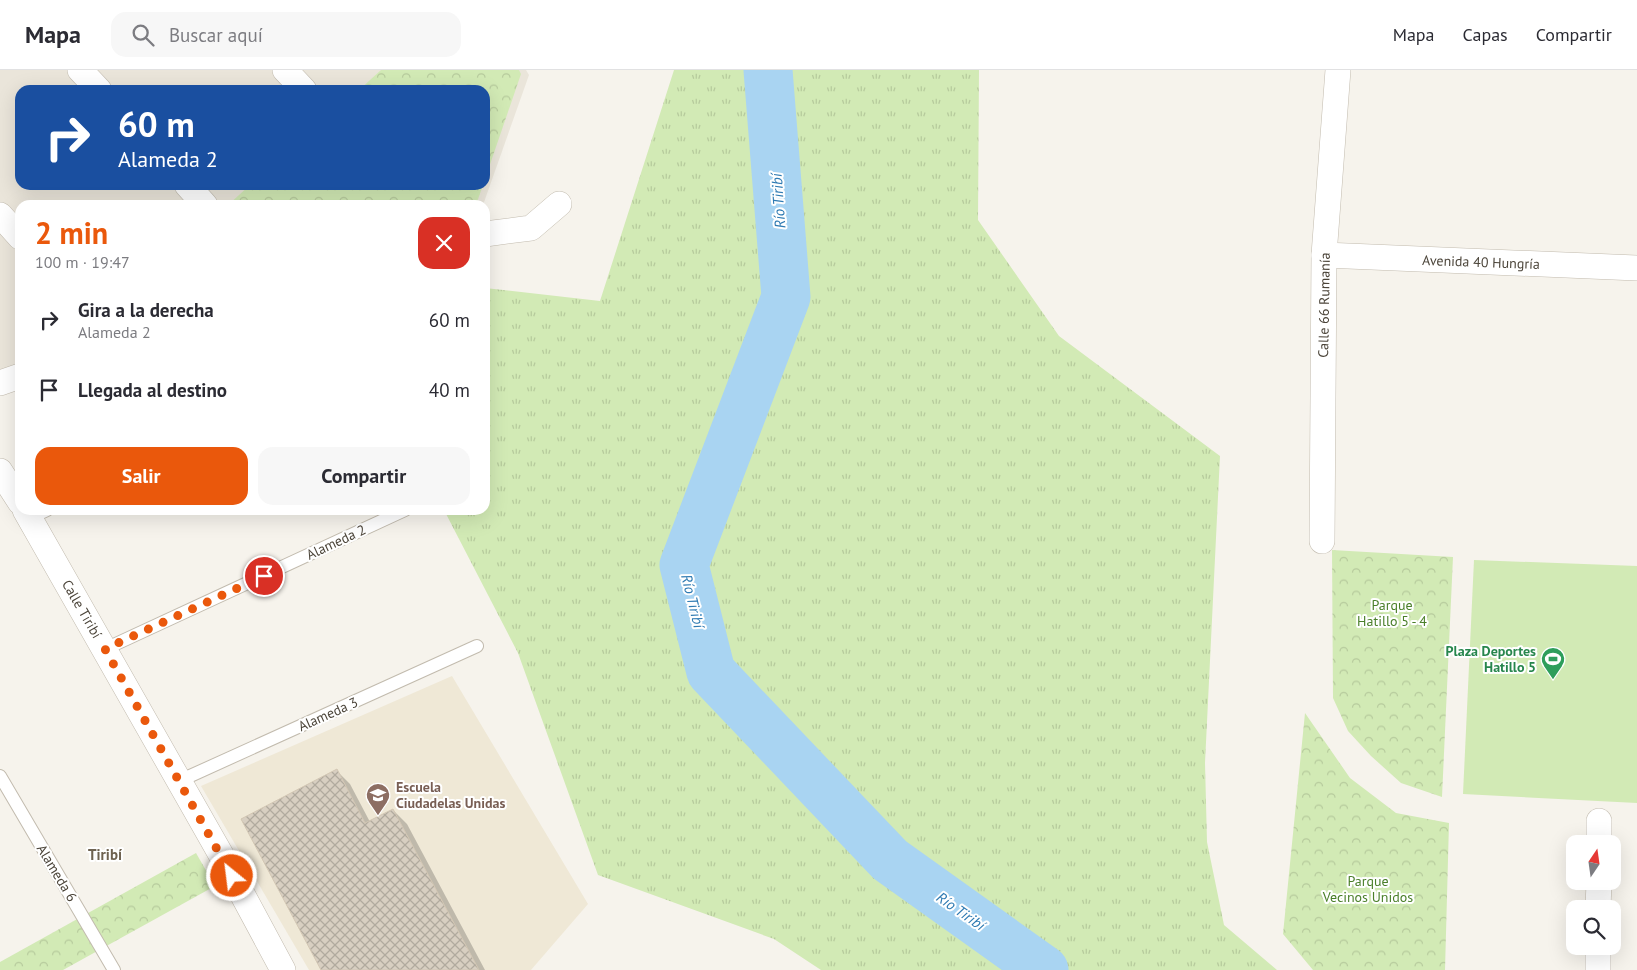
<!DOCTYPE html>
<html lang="es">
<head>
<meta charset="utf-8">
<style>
	:root { --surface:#fff; --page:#f7f7f7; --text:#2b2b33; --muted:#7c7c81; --line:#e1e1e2; --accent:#ea580c }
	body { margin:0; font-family:"PT Sans",sans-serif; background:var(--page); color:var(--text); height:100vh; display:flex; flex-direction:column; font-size:19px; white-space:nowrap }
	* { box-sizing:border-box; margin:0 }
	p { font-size:16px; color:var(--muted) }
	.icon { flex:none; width:28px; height:28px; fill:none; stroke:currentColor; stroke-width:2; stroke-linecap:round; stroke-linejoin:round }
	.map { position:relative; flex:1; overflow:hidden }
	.sheet { position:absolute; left:15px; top:130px; width:475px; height:315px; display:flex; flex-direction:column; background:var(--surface); border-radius:15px; box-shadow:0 5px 20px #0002 }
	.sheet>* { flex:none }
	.guide { position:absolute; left:15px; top:15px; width:475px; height:105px; border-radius:15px; box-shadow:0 5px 20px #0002; background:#1a4fa0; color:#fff; overflow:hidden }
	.needle { width:32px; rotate:13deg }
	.tools { position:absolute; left:1566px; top:765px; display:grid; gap:10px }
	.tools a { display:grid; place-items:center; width:55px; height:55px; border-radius:10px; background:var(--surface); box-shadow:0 5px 20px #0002; font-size:25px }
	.pin { position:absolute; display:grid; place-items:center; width:42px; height:42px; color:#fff; margin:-21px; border:2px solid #fff; border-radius:50%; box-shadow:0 1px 5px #0007 }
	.me { position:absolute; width:55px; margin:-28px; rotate:331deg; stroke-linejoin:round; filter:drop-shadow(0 0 4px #0008) }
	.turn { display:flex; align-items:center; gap:18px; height:105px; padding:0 20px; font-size:22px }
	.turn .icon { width:65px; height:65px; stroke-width:2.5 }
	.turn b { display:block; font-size:35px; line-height:42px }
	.round { display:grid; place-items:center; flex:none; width:52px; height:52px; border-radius:15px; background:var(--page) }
	.overview { display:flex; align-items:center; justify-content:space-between; height:85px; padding:0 20px }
	h1 { font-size:30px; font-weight:700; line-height:38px; color:var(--accent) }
	.cta { display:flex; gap:10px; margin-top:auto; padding:10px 20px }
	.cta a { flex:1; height:58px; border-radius:15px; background:var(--accent); color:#fff; font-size:20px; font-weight:700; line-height:58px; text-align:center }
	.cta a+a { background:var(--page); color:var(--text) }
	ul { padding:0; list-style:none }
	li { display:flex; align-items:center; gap:15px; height:70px; padding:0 20px }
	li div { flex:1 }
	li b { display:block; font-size:19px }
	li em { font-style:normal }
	header { display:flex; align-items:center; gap:30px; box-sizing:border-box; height:70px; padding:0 25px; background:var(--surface); border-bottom:1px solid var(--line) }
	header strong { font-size:24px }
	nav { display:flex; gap:28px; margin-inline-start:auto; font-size:18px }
	.search { width:350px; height:45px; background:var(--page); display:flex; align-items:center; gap:12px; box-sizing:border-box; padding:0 18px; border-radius:15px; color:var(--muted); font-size:19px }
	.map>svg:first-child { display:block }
	.residential { fill:#eae5da; fill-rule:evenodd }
	.education { fill:#efe8d6 }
	.grass { fill:url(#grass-tufts) }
	.park { fill:url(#park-crowns) }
	.pitch { fill:#d2eab5 }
	.shadow { fill:#0003 }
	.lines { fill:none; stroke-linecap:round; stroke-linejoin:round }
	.river { stroke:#a9d4f2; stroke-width:49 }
	.building { fill:url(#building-cross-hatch); stroke:#d3c7b4 }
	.lane-casing { stroke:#c2bbae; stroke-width:14 }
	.street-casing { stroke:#c2bbae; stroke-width:26 }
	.lane { stroke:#fff; stroke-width:12 }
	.street { stroke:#fff; stroke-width:25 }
	.route { stroke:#ea580c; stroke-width:9; stroke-dasharray:0 16.2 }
	.labels { text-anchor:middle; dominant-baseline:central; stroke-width:4; stroke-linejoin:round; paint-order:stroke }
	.street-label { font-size:14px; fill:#4b4439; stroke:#fff }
	.park-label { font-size:14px; fill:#4a7f2a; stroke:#fff }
	.leisure-label { font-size:14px; font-weight:bold; fill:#27864d; stroke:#fff; text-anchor:end }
	.education-label { font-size:14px; font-weight:bold; fill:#785e54; stroke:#fff; text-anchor:start }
	.water-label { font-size:15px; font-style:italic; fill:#2e7ab2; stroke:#fff }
	.neighbourhood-label { font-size:15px; font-weight:bold; fill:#6e6250; stroke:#fff }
</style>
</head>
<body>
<header>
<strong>Mapa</strong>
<div class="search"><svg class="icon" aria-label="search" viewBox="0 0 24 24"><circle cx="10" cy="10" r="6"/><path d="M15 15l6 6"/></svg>Buscar aquí</div>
<nav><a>Mapa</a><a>Capas</a><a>Compartir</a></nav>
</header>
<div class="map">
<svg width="1637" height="900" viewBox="0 0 1637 900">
	<defs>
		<pattern id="grass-tufts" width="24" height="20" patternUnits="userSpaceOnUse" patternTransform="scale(1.25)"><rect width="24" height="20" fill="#d2eab5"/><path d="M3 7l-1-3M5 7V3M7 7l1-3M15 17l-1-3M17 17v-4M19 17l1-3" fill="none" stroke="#b6ca9c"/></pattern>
		<pattern id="park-crowns" width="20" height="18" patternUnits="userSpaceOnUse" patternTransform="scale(1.25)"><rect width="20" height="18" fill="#d2eab5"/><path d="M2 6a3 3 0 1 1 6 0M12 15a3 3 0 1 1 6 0" fill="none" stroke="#b6ca9c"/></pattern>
		<pattern id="building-cross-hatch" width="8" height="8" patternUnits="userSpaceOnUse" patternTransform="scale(1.25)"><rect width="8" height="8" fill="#d8cfc1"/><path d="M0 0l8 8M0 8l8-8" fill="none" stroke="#b1aa9e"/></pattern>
	</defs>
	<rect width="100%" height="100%" fill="#f6f3ec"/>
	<path class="residential" d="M0,0H526L529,5L483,135H20V295L0,301ZM20,20H485V115H20Z"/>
	<path class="education" d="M452,606L588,834L531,900H309L201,716Z"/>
	<path class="grass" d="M674,0H979L978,150L1059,266L1220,386L1205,693L1207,772L1224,855L1277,900H821L774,869L598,805L518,583L444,440H485V218L600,231Z"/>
	<g class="park">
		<path d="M381,0H519L521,4L485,109V20H359Z"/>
		<path d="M250,115H483L476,135H228Z"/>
		<path d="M1332,480L1453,487L1442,727L1401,713L1371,686L1348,661L1333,628Z"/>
		<path d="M1305,643L1350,708L1396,743L1449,753L1445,900H1313L1283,864Z"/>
		<path d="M196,783L215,816L63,900H0V892Z"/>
	</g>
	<path class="pitch" d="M1474,490L1637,496V733L1463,724Z"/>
	<path class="shadow" d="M336,700L350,714L370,752L393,740L407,754L485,900H323Z"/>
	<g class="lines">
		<path class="river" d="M768,0L786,227L684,495L711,602L890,790L1044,900"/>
	</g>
	<path class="building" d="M337,699L365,753L393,739L479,900H321L241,749Z"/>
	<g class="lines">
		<g class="lane-casing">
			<g id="lane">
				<path d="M30,448L47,440"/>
				<path d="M105,579L405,440"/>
				<path d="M0,706L114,900"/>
				<path d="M179,711L477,576"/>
			</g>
		</g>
		<g class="street-casing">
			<g id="street">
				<path d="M80,0L99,20"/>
				<path d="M285,0L304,20"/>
				<path d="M187,115L205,135"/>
				<path d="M0,145L20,167"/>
				<path d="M485,164L531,158L559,134"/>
				<path d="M1324,185L1637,198"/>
				<path d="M0,313L20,306"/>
				<path d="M0,401L20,432"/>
				<path d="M25,440L224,790L283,900"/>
				<path d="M1322,471L1324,185L1338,0"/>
				<path d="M1599,774V751"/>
				<path d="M1598,839L1599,811"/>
				<path d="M1598,900V876"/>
			</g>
		</g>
		<use href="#lane" class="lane"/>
		<use href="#street" class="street"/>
	</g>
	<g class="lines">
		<path class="route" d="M232,806L105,579L264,506"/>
	</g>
	<defs>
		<g id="stadium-pin" transform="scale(1.25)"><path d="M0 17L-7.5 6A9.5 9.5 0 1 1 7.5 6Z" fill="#2e9e5b" stroke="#fff"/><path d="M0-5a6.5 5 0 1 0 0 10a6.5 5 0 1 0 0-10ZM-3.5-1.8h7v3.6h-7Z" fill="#fff"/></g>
		<g id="school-pin" transform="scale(1.25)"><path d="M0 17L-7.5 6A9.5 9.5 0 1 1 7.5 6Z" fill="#8d6e63" stroke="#fff"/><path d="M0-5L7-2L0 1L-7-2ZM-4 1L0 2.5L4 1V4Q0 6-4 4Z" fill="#fff"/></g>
	</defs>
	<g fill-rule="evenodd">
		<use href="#stadium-pin" x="1553" y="589"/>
		<use href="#school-pin" x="378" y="725"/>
	</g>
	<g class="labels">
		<g class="street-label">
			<text transform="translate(1481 192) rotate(2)">Avenida 40 Hungría</text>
			<text transform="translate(1324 235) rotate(-89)">Calle 66 Rumanía</text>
			<text transform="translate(336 472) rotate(-25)">Alameda 2</text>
			<text transform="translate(82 539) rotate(60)">Calle Tiribí</text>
			<text transform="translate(328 644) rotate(-24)">Alameda 3</text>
			<text transform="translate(57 803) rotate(59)">Alameda 6</text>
		</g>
		<g class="park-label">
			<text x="1392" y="535">Parque<tspan x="1392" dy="16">Hatillo 5 - 4</tspan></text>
			<text x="1368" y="811">Parque<tspan x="1368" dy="16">Vecinos Unidos</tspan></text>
		</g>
		<g class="leisure-label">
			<text x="1536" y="581">Plaza Deportes<tspan x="1536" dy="16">Hatillo 5</tspan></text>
		</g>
		<g class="education-label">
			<text x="396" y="717">Escuela<tspan x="396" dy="16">Ciudadelas Unidas</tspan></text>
		</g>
		<g class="water-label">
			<text transform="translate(778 131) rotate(-94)">Río Tiribí</text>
			<text transform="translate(693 531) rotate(76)">Río Tiribí</text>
			<text transform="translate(961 841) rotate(35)">Río Tiribí</text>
		</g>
		<g class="neighbourhood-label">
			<text x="105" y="784">Tiribí</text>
		</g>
	</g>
</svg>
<div class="tools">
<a><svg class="needle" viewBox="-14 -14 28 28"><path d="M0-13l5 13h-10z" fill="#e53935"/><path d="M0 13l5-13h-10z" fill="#7c7c81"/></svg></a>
<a><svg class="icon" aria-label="search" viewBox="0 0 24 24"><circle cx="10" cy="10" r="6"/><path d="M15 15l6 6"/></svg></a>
</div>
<div class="pin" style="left:264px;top:506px;background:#d93025"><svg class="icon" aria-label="arrive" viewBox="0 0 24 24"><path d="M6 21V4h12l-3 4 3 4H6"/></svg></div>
<svg class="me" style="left:232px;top:806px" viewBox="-20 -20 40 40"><circle r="17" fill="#ea580c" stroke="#fff" stroke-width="3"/><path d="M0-11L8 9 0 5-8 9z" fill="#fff"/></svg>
<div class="guide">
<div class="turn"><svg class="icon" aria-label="right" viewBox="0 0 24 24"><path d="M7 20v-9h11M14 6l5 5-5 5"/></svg><div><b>60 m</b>Alameda 2</div></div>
</div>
<section class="sheet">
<div class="overview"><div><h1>2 min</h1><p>100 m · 19:47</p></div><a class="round" style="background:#d93025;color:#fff"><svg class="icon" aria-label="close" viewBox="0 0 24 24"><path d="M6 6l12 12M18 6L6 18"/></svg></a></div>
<ul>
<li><svg class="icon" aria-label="right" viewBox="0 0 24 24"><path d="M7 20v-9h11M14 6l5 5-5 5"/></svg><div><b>Gira a la derecha</b><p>Alameda 2</p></div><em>60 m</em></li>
<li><svg class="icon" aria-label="arrive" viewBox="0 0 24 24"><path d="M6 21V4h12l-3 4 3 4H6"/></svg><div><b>Llegada al destino</b></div><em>40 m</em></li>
</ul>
<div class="cta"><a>Salir</a><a>Compartir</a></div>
</section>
</div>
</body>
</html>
